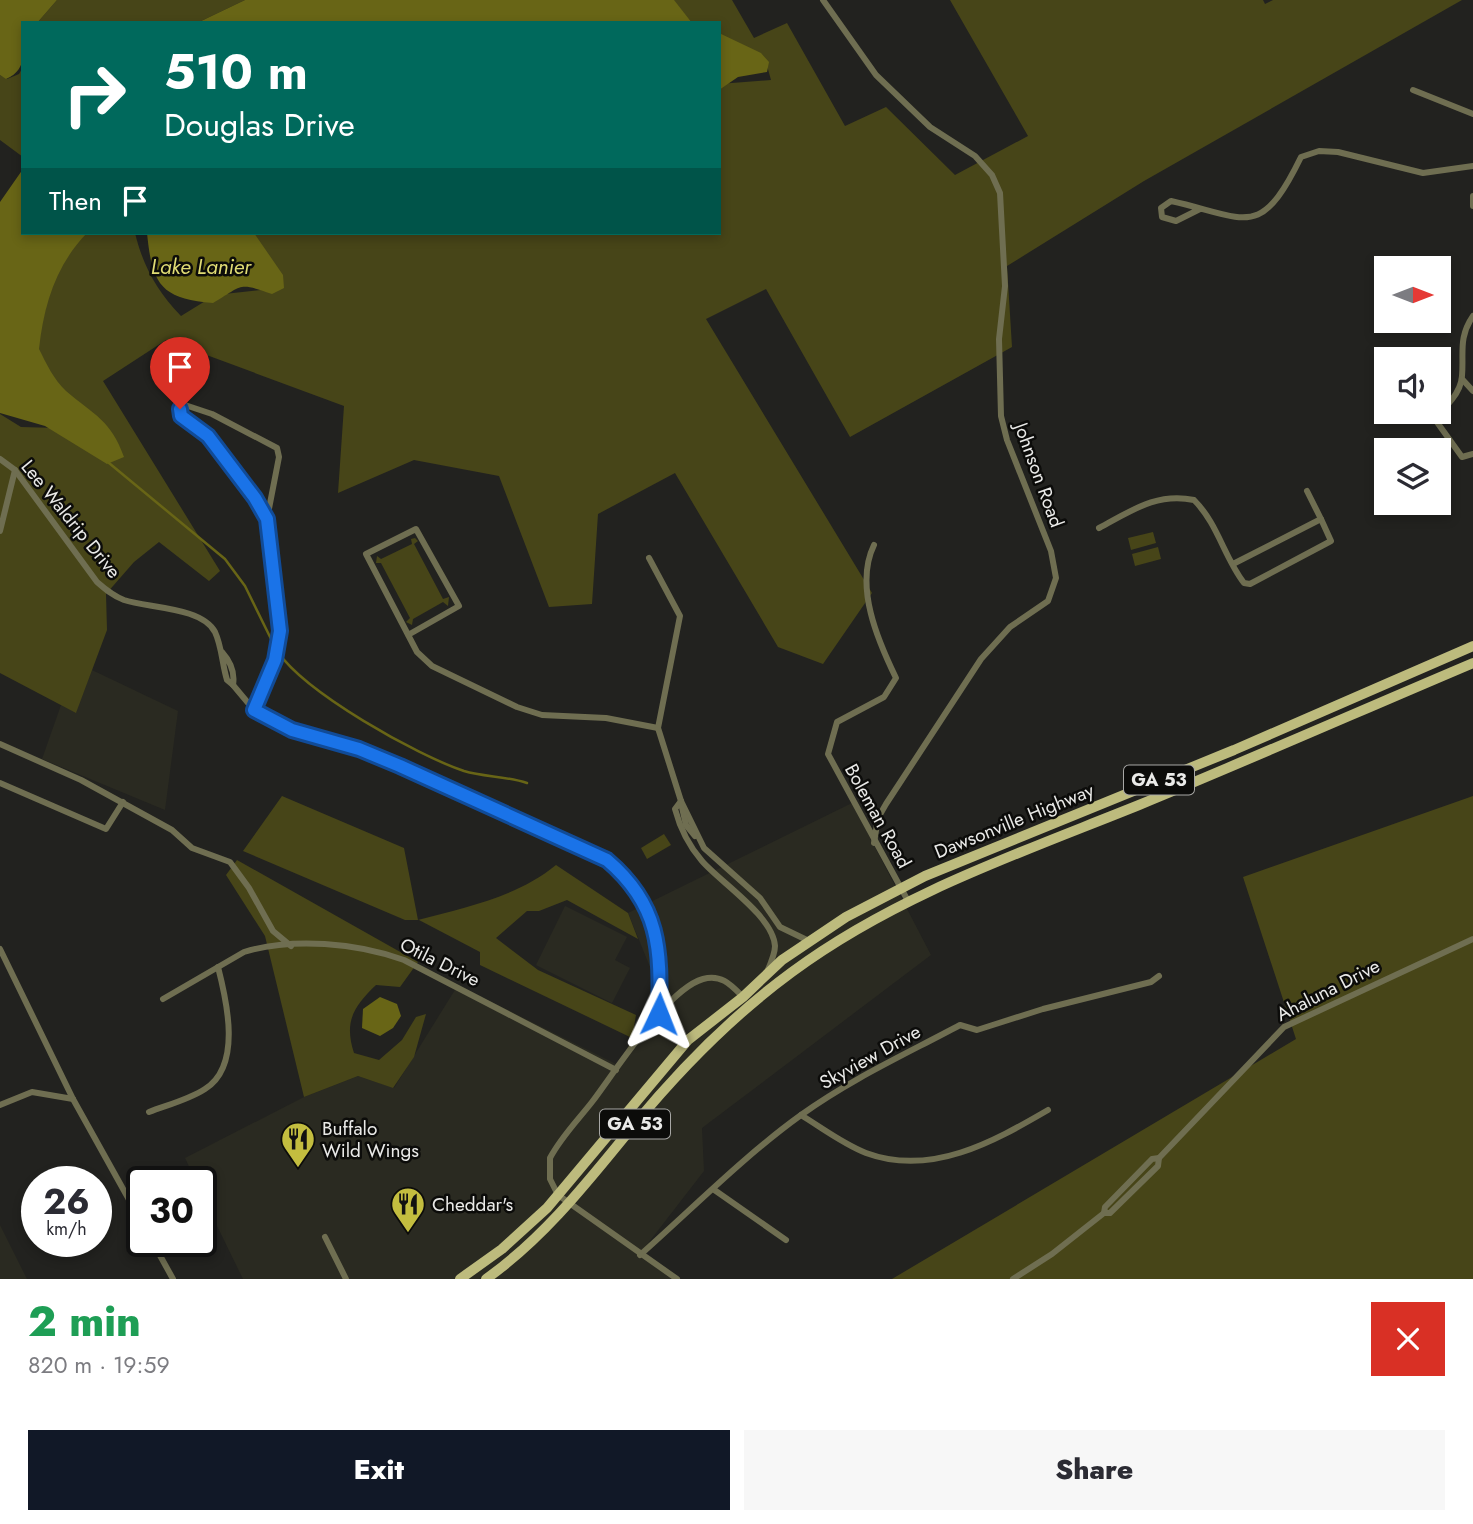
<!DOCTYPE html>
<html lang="en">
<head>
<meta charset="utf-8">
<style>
	:root { --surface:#fff; --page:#f7f7f7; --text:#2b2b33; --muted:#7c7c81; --accent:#111827 }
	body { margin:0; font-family:Jost,sans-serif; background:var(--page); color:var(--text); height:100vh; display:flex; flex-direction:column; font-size:26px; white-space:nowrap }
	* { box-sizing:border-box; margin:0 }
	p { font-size:23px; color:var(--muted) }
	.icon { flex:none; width:38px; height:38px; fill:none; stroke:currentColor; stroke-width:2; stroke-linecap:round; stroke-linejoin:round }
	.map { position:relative; height:1279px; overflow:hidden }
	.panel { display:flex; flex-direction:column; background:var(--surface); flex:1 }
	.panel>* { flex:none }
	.hud { position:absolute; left:21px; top:21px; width:700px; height:214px; border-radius:0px; box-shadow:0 4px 10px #0003; background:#00695c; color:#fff; overflow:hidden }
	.needle { width:46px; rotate:90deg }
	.buttons { position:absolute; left:1374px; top:256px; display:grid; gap:14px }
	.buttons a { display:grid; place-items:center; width:77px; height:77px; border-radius:0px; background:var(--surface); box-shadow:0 4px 10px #0003; font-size:35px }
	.speed { position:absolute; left:21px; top:1166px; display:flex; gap:14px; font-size:35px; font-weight:700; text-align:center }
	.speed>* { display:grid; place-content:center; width:91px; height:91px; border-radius:50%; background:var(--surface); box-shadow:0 4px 10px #0003; line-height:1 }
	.speed small { font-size:18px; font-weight:400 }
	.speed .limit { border:4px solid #111; border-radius:10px; background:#fff; color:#111 }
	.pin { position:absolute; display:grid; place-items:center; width:60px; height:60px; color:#fff; margin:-72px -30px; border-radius:50% 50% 50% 0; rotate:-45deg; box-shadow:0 0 7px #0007 }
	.pin .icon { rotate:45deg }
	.me { position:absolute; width:77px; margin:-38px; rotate:2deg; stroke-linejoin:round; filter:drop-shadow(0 0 5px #0008) }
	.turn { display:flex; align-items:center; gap:24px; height:147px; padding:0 28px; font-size:32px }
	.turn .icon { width:91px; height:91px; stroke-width:2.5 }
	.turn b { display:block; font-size:49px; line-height:60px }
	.then { display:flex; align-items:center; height:66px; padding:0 28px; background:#0003; gap:14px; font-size:26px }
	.round { display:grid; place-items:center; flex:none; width:74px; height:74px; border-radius:0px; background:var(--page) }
	.headline { display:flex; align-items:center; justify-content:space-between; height:119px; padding:0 28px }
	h1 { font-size:42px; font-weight:800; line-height:52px; color:#1e9e55 }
	.action { display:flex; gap:14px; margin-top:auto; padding:14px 28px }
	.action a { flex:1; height:80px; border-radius:0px; background:var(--accent); color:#fff; font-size:28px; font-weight:800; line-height:80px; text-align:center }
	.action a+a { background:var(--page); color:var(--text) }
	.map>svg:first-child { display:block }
	.built { fill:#2a2a21 }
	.green { fill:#474518 }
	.water { fill:#686516 }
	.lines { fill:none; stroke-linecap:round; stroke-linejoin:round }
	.stream { stroke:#686516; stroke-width:2.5 }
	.minor { stroke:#6f6e51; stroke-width:6 }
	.primary { stroke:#bdbb7d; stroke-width:10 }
	.route-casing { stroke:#114b97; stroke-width:18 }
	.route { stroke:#1a73e8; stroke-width:12 }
	.labels { text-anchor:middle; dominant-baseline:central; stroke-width:5; stroke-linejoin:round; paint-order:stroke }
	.shield { fill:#0c0c0a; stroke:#a7a7a5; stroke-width:2 }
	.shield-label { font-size:18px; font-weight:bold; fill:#eaeae8 }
	.street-label { font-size:19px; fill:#eaeae8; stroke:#0c0c0a }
	.poi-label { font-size:19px; fill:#eaeae8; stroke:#0c0c0a; text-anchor:start }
	.water-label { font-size:21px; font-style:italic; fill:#e0dc74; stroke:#0c0c0a }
</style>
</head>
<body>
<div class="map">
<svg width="1473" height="1279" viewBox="0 0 1473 1279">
	<rect width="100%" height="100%" fill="#22221f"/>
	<g class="built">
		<path d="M92,670L178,711L165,810L42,759L61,705L76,712Z"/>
		<path d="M852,803L931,955L702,1128L704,1171L639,1255L672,1279H243L201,1193V1181H196L185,1158L304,1097L358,1076L394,1088L458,985L618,1065L659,989L628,913Z"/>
		<path d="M565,906L627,937L615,960L630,968L612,1003L536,965Z"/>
		<path d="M0,1225L27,1279H0Z"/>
	</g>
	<g class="green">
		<path d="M57,0H245L197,23H37Z"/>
		<path d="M672,0H732L754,38L787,23L845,126L886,107L955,175L1028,136L950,0H1263L1265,4L1273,0H1462L1144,181L1007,266L1012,347L850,437L766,289L706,319L872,593L823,664L778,647L675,473L598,514L592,604L549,607L499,476L414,460L338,493L344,406L166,340L103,381L220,571L209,581L159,542L134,562L106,594L107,630L76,713L0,673V414L21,427L57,428L36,348L51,285L75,233H135C143,266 157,291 181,316L215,295L269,289L252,233H719V84L771,80L766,62L719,36V23H688Z"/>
		<path d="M23,67V157L0,140V75L7,79L19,74Z"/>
		<path d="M1153,532L1156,543L1131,550L1128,538Z"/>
		<path d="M415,538L418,541L414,544L443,599L449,597L448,606L443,602L413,619L412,625L406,622L410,618L381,563H376L377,556L381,559L412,544L411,539Z"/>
		<path d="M1158,547L1161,559L1135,566L1132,554Z"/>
		<path d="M282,796L404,848L418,920C466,907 517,897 556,865L628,913L638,939L567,900L539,911H527L496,938L538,970L636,1015L632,1038L480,965V952L419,920H405L243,851Z"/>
		<path d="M1473,796V1279H892L1296,1039L1243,877Z"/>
		<path d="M664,834L671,845L647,859L641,848Z"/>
		<path d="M237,860L418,962L400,987L376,985C353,1007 344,1022 354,1053L379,1060L402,1040L416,1017L426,1014L414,1057L393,1088L358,1076L304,1097L265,936L226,875Z"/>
	</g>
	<g class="water">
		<path d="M0,0H57L37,23H23C23,45 30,69 6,79L0,75Z"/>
		<path d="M245,0H674L692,23H197Z"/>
		<path d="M719,33L761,53L769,62L767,72L738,77L719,90Z"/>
		<path d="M23,169V233H87C56,265 44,304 39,349C46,363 54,380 66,391C94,415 111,420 124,457L107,464L45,426L0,413V202Z"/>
		<path d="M147,233H254L283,275L284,288L272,294C237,282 244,285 213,303C159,299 152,282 147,233Z"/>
		<path d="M380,997L397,1004L401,1016L393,1028L380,1036L362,1028L363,1009Z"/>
	</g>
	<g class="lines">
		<g class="stream">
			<path d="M109,463L225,559L245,586L275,647"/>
			<path d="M278,652C306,693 416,755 464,771C484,777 506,776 527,783"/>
		</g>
		<g class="minor">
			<path d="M823,0L876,75L930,127L975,156L992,175L1000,193L1005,286L999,339L1001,416L1007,440L1051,551L1056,578L1048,601L1010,627L981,659L886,804L878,818L874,843"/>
			<path d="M1413,90L1473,114"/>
			<path d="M1473,196V206"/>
			<path d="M1200,209L1176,221L1162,217L1161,208L1171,201C1247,218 1260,241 1301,157L1319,151L1338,152L1423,173L1473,166"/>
			<path d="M1473,316C1458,338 1464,353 1462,376C1461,393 1446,407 1434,418L1462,457L1473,454"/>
			<path d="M1462,379L1473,391"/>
			<path d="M0,459L15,470L97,582C105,589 113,596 124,600C148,608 202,607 215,632C222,647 222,664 227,680L233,685C235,673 230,661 222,652"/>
			<path d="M1307,491L1321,519"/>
			<path d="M1099,528C1131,511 1157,492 1194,500C1218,524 1224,557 1244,583L1250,584L1331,541L1321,519L1233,564"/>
			<path d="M0,531L15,470"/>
			<path d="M874,545C854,586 878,641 896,678L884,697L837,722L828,754L908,901"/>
			<path d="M649,558L680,616L658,728L681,801L704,848L760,898L780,927L809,941"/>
			<path d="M408,635L459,606L416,529L366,554L417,652L432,666L517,707L542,715L606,718L658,728"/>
			<path d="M233,685L254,710L277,723L359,749L400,766L607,860C660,905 661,949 659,1014"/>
			<path d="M254,710L275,660L280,631L267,519L279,457L277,448L212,414L182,404L181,416C217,443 245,479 267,519"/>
			<path d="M0,744L81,780L172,830L192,848L230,862L249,888L273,931L291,946"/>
			<path d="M0,783L106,829L123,802"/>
			<path d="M681,801L675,809C680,828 689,846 702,861C720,882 773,916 775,946C775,954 770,965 767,972"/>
			<path d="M681,803L686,825L695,836"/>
			<path d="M0,949L73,1099L142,1223"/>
			<path d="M163,999L244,952C293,937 357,943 404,960L616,1070"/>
			<path d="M0,1105L32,1092L73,1099"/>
			<path d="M149,1112C167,1105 188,1100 205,1089C242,1066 227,1002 218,967"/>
			<path d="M801,1115C822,1128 843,1144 866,1153C931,1177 993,1142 1048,1110"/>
			<path d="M713,1189L786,1240"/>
			<path d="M1104,1213L1105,1207L1152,1159L1159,1158"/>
			<path d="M325,1237L346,1279"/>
			<path d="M152,1241L173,1279"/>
			<path d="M640,1255C693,1208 744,1156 801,1115C851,1079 906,1054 960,1025L977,1030L1043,1009L1151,982L1159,976"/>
			<path d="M677,1279L558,1195L550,1179V1158C561,1137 578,1120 592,1102C615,1072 667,989 703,979C722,974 731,985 744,998"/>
			<path d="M1013,1279L1052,1254L1104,1213H1110L1158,1166L1159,1158L1284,1027L1473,939"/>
		</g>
		<g class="primary">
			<path d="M460,1279L502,1249L547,1208L688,1040L743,997L782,960L846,917L925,876L1234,750L1473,646"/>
			<path d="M486,1279C545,1237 589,1180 634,1125C681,1068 732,1016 792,972C896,895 1020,853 1139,805C1251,759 1362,710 1473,663"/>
		</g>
	</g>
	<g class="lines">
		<g class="route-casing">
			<path id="route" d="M180,409L181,416L208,436L255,498L267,519L280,631L275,660L254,710L292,730L359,749L400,766L607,860C660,905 661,949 659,1014"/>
		</g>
		<use href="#route" class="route"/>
	</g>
	<defs>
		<g id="restaurant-pin" transform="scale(1.75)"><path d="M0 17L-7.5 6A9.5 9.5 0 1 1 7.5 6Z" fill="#c3bd3f" stroke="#0c0c0a"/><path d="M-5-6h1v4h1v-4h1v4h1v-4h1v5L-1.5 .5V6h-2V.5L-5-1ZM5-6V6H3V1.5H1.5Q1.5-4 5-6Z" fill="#111"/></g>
	</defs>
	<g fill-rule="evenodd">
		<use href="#restaurant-pin" x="298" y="1139"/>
		<use href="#restaurant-pin" x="408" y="1204"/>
	</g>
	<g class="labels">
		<g class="shield">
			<rect x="1124" y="765.5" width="70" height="29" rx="5"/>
			<rect x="600" y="1109.5" width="70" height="29" rx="5"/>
		</g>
		<g class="shield-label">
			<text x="1159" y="780">GA 53</text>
			<text x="635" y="1124">GA 53</text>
		</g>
		<g class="street-label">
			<text transform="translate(1039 475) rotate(70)">Johnson Road</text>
			<text transform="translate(71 519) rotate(51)">Lee Waldrip Drive</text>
			<text transform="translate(878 816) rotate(61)">Boleman Road</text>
			<text transform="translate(1014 821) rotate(-22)">Dawsonville Highway</text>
			<text transform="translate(440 962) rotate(26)">Otila Drive</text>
			<text transform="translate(1328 990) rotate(-27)">Ahaluna Drive</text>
			<text transform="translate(870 1057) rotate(-29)">Skyview Drive</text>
		</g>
		<g class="poi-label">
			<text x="322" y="1128">Buffalo<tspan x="322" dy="22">Wild Wings</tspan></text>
			<text x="432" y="1204">Cheddar's</text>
		</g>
		<g class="water-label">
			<text x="201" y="267">Lake Lanier</text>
		</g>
	</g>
</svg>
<div class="buttons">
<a><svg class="needle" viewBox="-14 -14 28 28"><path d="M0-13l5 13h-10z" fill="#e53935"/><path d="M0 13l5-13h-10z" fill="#7c7c81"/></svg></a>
<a><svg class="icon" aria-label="sound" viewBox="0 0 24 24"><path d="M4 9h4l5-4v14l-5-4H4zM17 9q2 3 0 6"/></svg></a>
<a><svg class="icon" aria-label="layers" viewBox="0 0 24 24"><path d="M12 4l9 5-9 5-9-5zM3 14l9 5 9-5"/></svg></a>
</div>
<div class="speed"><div>26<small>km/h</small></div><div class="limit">30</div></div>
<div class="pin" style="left:180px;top:409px;background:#d93025"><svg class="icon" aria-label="arrive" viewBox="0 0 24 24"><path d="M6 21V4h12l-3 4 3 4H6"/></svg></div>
<svg class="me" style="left:659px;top:1014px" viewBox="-20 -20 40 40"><path d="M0-17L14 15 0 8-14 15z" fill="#1a73e8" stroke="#fff" stroke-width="4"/></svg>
<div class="hud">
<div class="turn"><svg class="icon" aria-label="right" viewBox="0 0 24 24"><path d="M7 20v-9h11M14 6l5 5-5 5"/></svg><div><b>510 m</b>Douglas Drive</div></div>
<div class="then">Then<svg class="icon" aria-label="arrive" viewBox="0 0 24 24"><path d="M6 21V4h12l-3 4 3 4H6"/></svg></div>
</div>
</div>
<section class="panel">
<div class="headline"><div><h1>2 min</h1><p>820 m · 19:59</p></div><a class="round" style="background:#d93025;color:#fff"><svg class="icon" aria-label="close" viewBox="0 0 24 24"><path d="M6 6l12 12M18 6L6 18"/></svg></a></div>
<div class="action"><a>Exit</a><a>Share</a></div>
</section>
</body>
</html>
